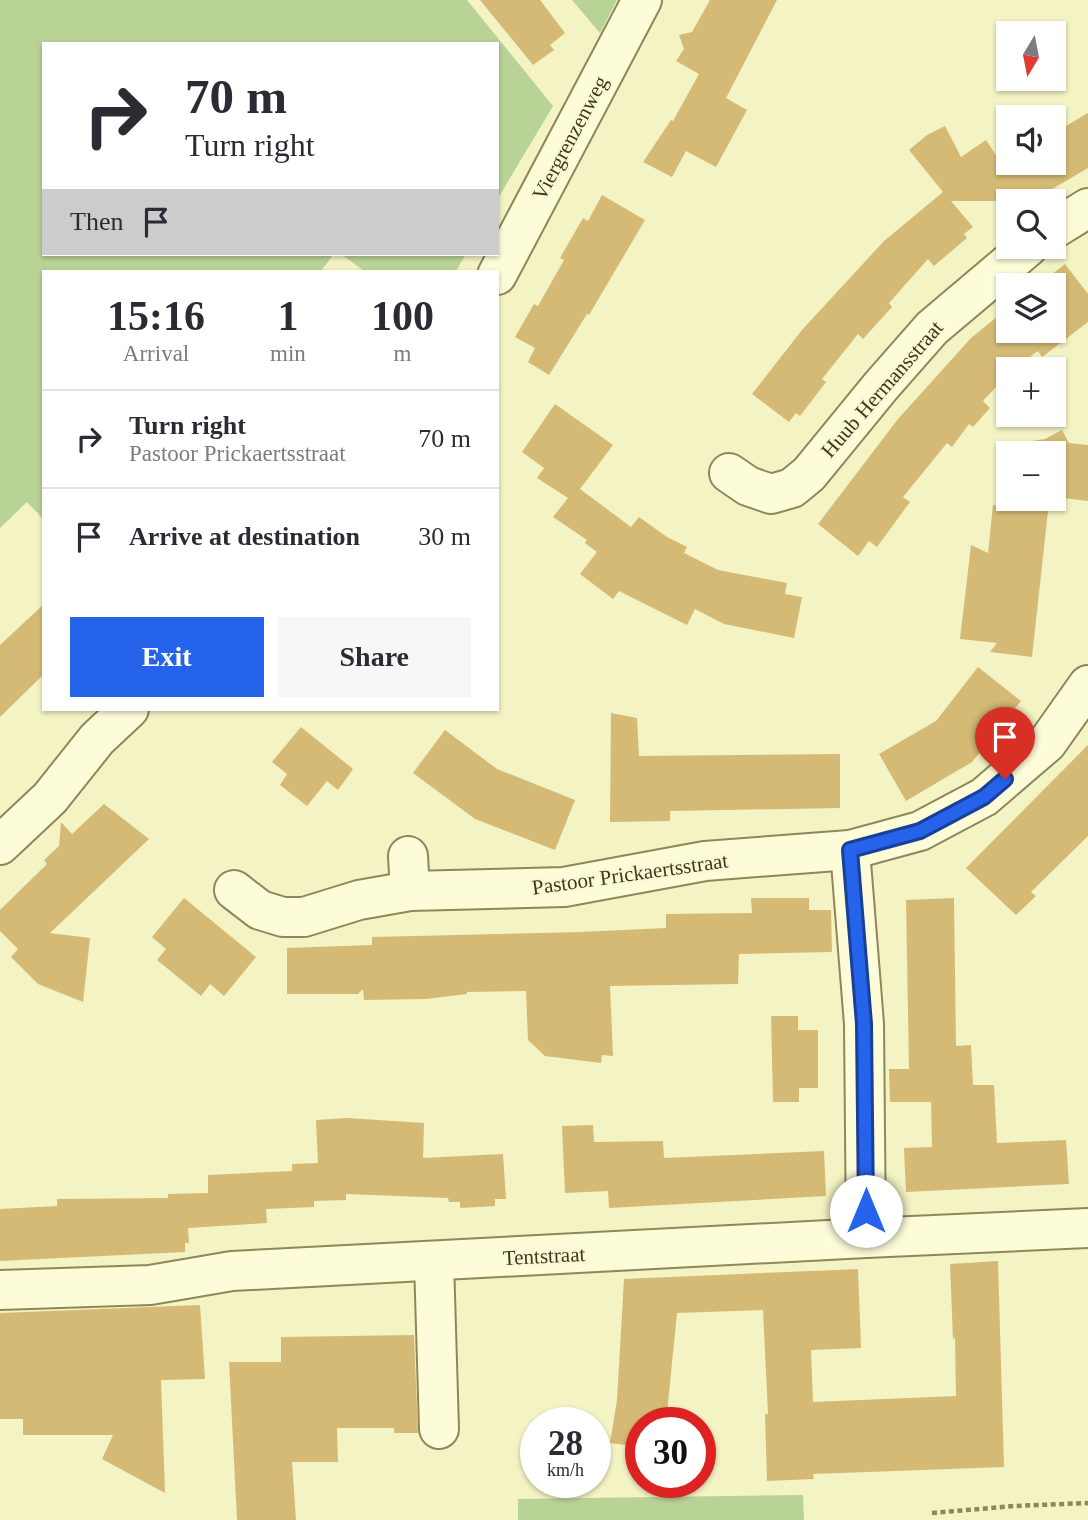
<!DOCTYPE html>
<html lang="en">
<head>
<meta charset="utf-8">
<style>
	:root { --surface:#fff; --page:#f7f7f7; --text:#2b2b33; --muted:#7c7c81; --line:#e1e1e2; --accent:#2563eb }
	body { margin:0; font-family:"Times New Roman",serif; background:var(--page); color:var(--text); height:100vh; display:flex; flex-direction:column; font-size:26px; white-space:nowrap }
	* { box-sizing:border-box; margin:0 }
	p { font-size:23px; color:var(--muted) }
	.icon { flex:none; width:38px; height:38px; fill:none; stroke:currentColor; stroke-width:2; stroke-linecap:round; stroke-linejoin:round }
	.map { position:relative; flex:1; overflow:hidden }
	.sheet { position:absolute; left:42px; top:270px; width:457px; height:441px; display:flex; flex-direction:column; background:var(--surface); border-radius:0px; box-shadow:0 2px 5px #0004 }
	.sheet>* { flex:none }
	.hud { position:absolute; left:42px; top:42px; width:457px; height:214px; border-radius:0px; box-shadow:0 2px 5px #0004; background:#fff; color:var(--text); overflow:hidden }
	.needle { width:46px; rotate:190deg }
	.controls { position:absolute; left:996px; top:21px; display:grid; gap:14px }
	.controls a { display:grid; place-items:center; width:70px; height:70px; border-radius:0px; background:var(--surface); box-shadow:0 2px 5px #0004; font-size:35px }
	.speed { position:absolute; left:520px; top:1407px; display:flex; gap:14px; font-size:35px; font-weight:700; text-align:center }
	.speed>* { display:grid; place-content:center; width:91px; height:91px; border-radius:50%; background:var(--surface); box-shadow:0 2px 5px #0004; line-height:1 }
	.speed small { font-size:18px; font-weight:400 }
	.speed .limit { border:10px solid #d22; background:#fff; color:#111 }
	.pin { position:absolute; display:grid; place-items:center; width:60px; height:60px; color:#fff; margin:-72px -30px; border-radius:50% 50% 50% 0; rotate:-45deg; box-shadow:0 0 7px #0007 }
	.pin .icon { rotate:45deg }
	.me { position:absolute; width:77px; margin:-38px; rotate:0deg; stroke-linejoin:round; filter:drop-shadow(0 0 5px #0008) }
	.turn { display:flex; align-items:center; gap:24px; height:147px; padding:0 28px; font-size:32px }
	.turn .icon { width:91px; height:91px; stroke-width:2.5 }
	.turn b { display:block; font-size:49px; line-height:60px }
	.then { display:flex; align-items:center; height:66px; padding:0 28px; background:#0003; gap:14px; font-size:26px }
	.eta { display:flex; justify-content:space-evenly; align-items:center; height:119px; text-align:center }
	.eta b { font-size:42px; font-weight:600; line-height:49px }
	.button { display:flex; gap:14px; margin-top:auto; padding:14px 28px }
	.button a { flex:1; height:80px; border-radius:0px; background:var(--accent); color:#fff; font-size:28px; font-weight:600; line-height:80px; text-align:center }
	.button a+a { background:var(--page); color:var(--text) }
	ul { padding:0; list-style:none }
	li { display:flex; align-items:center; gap:21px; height:98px; padding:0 28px; border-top:2px solid var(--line) }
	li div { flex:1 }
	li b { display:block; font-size:26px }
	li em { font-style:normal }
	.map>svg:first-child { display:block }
	.green { fill:#b9d397 }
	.building { fill:#d5ba76 }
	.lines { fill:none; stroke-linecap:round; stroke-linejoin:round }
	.minor-casing { stroke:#908758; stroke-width:42 }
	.path { stroke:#908758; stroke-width:4.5; stroke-dasharray:5 3.5; stroke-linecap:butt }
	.minor { stroke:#fcfcd9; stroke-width:38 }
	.route-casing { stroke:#184099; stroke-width:18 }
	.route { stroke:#2563eb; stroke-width:12 }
	.labels { text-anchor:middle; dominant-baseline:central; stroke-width:5; stroke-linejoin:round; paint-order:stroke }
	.street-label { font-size:21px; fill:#3f381e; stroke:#f9f9d5 }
</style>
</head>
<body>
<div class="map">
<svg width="1088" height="1520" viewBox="0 0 1088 1520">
	<rect width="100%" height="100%" fill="#f3f3c4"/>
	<g class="green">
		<path d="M0,0H467L553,106L497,200V44H44V254H334L321,271H44V520L27,502L0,528Z"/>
		<path d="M572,0H617L600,33Z"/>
		<path d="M341,254H466L456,271H364Z"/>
		<path d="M803,1495L804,1520H518V1499Z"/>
	</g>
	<g class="building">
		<path d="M480,0H540L565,33L550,45L554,50L533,65Z"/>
		<path d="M710,0H777L726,98L747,110L716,167L686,151L672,177L643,162L671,120L673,121L699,74L676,61L684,49L679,35L692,32Z"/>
		<path d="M1088,113V168L1032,201H951L973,227L964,234L967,238L934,266L928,259L889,303L892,307L863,339L858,334L822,379L826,382L800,416L796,413L789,422L752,394L802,330L884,241L943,192L909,150L927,135L945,126L961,157L986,140L1001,163L1008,159V163H1054V133Z"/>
		<path d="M602,195L645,220L589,315L587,314L549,375L528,362L535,348L515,337L534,304L538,306L564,260L560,258L583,218L588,221Z"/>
		<path d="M1065,264L1088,294V322L1042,357L1038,351L1013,369H1008V374L983,401L990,408L973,427L969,424L952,447L947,443L903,497L910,502L877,547L869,541L858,556L818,524L898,419L971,338L1008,308V331H1054V285H1038Z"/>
		<path d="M555,404L613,445L580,489L631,527L639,517L667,537L687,547L684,553L718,570L787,583L785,594L802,597L794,638L724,624L695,609L687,625L619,591L613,599L580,574L597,552L585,543L587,540L553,517L568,498L537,478L544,468L522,452Z"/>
		<path d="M1062,430L1069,443L1088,445V501L1054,497V453H1036L1033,441L1045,439Z"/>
		<path d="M993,505L1048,511L1032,657L990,652L997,643L960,639L971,545L988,553Z"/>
		<path d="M44,604V674L0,717V645Z"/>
		<path d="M978,667L1021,701L972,762L906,801L879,754L936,721Z"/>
		<path d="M611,713L637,718L639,756L840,754V808L670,811V821L610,822Z"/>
		<path d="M301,727L353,769L338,790L327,781L307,806L280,785L287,774L272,762Z"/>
		<path d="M445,730L497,769L575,800L555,850L475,819L413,773Z"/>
		<path d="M1088,745V836L1031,892L1036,896L1016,915L966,868Z"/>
		<path d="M104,804L149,839L50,933L90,938L83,1002L38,984L11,957L18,949L0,931V910L47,864L44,860L59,846L61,822L72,834Z"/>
		<path d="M184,898L256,957L224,996L210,984L201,996L157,960L166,949L152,937Z"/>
		<path d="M751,898H809V910H831L832,952L739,954L738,984L610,986L613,1056L602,1055L601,1063L545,1056L528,1040L526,991L467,992V994L425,999L364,1000L363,989L358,994H287V948L372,945V937L581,932L666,928V914L752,913Z"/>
		<path d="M954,898L956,1046L971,1045L973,1085H994L997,1143L1066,1140L1069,1184L906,1192L904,1148L932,1147L931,1102H890L889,1069H909L906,900Z"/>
		<path d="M771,1016H798V1030H818V1088H799V1102H773Z"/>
		<path d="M347,1118L424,1123L423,1158L503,1154L506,1199H495V1206L460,1208V1202H449L448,1198L346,1194V1200L314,1201V1207L266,1209L267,1223L188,1228L189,1243H185V1252L0,1261V1209L57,1206V1199L168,1198V1194L208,1193V1175L292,1171V1164L318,1163L316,1120Z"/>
		<path d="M593,1125L594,1142L663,1141L664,1158L824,1151L826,1196L609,1208L608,1191L565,1193L562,1126Z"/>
		<path d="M998,1261L1004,1467L813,1474L814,1479L767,1481L765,1414H768L763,1310L677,1313L666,1423H640V1447L610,1443L617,1400L624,1279L858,1269L861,1348L811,1350L813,1402L956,1396L955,1338L953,1339L950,1264Z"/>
		<path d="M200,1305L205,1379L161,1380L165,1493L102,1459L113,1435H23V1419H0V1313Z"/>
		<path d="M414,1335L418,1433H394V1428H337L338,1462H292L296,1520H237L229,1362H281V1337Z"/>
	</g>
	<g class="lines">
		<g class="minor-casing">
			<g id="minor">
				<path d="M1054,229L1088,208"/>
				<path d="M497,275L642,0"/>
				<path d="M729,473L748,486L771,494L792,488L809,474L881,386L932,328L1028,247"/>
				<path d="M0,845L50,798L97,739L129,709"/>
				<path d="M408,856L410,891L564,887L705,861L850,850"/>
				<path d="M234,890L260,910L283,917H304L359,900L410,891"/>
				<path d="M866,1238L864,1024L850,850L920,831L984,797L1047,743L1088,685"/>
				<path d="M434,1261L439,1429"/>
				<path d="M0,1290L150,1285L232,1271L866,1238L1088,1228"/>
			</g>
		</g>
		<path class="path" d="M932,1513L1014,1506L1088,1503"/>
		<use href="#minor" class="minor"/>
	</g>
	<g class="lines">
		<g class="route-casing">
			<path id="route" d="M866,1211L864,1024L850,850L920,831L984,797L1005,779"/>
		</g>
		<use href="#route" class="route"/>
	</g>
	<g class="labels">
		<g class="street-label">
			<text transform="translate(570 138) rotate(-62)">Viergrenzenweg</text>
			<text transform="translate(882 389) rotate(-49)">Huub Hermansstraat</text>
			<text transform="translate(630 874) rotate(-8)">Pastoor Prickaertsstraat</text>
			<text transform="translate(544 1256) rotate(-3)">Tentstraat</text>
		</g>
	</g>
</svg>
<div class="controls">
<a><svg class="needle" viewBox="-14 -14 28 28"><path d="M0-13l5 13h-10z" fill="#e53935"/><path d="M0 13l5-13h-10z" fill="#7c7c81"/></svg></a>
<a><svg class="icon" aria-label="sound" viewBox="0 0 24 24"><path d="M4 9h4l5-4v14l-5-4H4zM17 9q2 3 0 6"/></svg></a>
<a><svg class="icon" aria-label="search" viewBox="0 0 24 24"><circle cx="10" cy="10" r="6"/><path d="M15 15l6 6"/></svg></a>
<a><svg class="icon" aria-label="layers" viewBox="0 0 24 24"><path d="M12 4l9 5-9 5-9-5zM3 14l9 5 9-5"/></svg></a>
<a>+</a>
<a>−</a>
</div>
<div class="speed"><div>28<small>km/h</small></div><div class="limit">30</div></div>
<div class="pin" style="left:1005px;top:779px;background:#d93025"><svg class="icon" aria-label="arrive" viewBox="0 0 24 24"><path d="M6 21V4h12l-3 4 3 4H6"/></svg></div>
<svg class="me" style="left:866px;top:1211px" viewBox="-20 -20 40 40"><circle r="19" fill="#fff"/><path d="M0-13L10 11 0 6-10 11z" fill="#2563eb"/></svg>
<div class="hud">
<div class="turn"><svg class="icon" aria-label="right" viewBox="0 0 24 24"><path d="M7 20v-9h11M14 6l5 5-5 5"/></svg><div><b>70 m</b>Turn right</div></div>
<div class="then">Then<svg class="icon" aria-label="arrive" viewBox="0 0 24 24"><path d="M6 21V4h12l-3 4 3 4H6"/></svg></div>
</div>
<section class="sheet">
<div class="eta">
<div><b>15:16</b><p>Arrival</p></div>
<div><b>1</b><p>min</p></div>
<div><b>100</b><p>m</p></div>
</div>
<ul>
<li><svg class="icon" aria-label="right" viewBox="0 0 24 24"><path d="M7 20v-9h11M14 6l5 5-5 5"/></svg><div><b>Turn right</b><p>Pastoor Prickaertsstraat</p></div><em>70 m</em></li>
<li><svg class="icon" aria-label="arrive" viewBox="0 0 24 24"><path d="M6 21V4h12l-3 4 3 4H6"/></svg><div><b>Arrive at destination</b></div><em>30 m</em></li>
</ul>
<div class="button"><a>Exit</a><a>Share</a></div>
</section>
</div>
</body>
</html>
